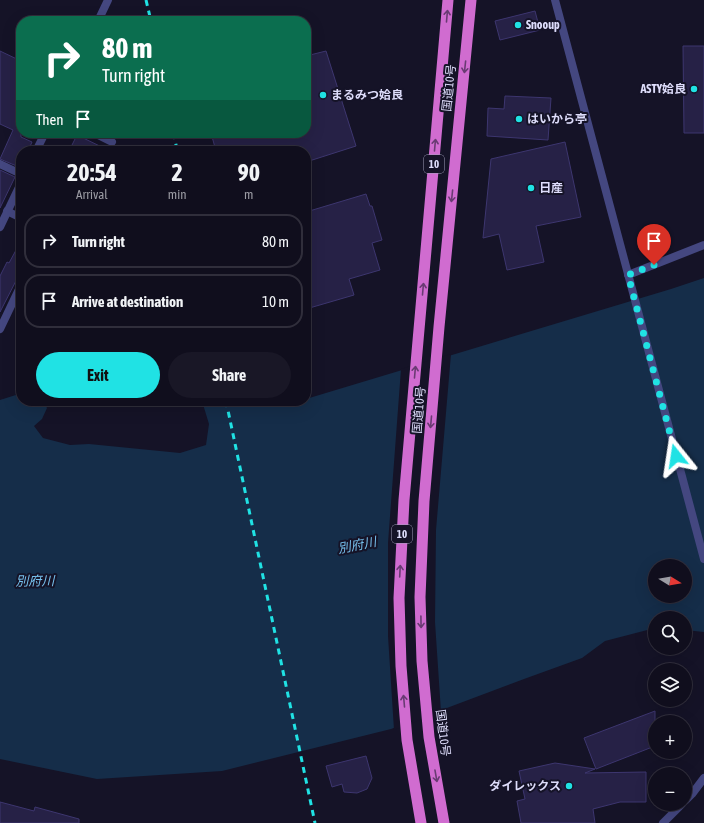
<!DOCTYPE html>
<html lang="en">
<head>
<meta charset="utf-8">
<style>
	:root { --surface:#100e1d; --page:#191726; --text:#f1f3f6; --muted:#9c9ca4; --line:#302e3b; --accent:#20e2e4 }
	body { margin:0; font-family:"Asap Condensed","Noto Sans JP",sans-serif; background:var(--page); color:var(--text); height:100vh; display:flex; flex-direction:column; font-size:15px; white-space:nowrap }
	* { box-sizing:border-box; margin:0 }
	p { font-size:13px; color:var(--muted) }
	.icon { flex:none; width:22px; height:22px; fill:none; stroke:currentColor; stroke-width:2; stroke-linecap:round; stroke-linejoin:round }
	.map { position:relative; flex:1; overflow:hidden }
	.details { position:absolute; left:16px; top:146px; width:295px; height:260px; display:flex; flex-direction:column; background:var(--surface); border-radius:16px; box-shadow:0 4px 16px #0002,0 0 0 1px var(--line) }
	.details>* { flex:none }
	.banner { position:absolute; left:16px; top:16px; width:295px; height:122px; border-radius:16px; box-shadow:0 4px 16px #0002,0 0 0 1px var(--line); background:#0b6e4f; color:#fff; overflow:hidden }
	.needle { width:26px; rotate:101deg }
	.controls { position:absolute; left:648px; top:559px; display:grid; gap:8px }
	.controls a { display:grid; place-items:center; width:44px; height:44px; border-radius:50%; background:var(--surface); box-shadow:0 4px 16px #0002,0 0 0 1px var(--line); font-size:20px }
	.pin { position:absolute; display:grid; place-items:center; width:34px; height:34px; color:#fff; margin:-41px -17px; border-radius:50% 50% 50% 0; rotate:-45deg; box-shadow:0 0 4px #0007 }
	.pin .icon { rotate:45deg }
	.me { position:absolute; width:44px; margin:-22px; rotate:345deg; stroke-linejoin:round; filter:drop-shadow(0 0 3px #0008) }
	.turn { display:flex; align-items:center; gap:14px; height:84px; padding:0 20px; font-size:18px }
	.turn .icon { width:52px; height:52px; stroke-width:2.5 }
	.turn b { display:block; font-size:28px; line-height:34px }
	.then { display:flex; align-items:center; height:38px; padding:0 20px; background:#0003; gap:8px; font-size:15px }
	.eta { display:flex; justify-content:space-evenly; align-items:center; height:68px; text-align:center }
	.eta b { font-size:24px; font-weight:700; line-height:28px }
	.cta { display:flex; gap:8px; margin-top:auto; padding:8px 20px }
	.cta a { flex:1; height:46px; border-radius:24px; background:var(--accent); color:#111; font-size:16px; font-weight:700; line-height:46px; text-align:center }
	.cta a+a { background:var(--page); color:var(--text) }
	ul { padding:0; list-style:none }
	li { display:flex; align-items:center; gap:12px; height:54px; margin:0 8px 6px; padding:0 12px; border:2px solid var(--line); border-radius:16px }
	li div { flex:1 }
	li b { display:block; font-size:15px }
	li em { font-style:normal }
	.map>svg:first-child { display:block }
	.water { fill:#152d49; fill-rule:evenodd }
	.pier { fill:#151327 }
	.building { fill:#262146; stroke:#3d366f }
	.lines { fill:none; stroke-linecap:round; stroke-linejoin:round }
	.minor { stroke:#444780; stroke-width:8 }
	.tertiary { stroke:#444780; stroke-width:8 }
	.trunk { stroke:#d06cd0; stroke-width:11 }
	.rail { stroke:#20e2e4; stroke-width:3; stroke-dasharray:6 5; stroke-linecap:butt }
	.oneway { stroke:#693b73 }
	.route { stroke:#20e2e4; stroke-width:7; stroke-dasharray:0 12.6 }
	.poi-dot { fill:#20e2e4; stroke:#151327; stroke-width:1.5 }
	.labels { text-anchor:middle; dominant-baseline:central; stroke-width:4; stroke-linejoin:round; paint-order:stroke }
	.shield { fill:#151327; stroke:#a2a0bb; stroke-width:1 }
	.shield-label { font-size:11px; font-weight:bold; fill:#deddfb }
	.poi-label { font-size:12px; font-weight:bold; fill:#deddfb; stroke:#151327; text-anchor:start }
	.street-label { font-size:12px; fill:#deddfb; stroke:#151327 }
	.water-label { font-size:13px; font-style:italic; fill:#78c2ef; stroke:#151327 }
</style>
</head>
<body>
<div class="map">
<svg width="704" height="823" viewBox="0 0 704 823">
	<rect width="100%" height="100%" fill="#151327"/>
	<path class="water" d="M704,278V632L685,630V618H655V628L605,641L582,658L524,679L391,729L222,771L97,779L0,759V400L19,394H21V401H43L47,408L42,419L34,426L43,438L70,445L89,444L180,453L206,445L209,424L202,401H306V399L671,289ZM655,566H685V596H655Z"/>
	<path class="pier" d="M451,354L436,530L435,622L441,712L394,730L388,636V543L401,369Z"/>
	<g class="building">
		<path d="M535,11L540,30L500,40L495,21Z"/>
		<path d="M683,46H704V133H684Z"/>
		<path d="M0,51L21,61V137L32,142L28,151H21V164L19,167L0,159L13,130L0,124Z"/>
		<path d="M326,51L356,146L306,162V151H216L211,133H306V56Z"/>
		<path d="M505,96L551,98L548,140L487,136L488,108L504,109Z"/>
		<path d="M77,135L110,151H69Z"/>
		<path d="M565,142L581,217L536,226L544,262L507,270L499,234L483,238L491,159Z"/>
		<path d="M0,170L15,177L0,208Z"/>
		<path d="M366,194L370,206H372L382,240L372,243L380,270L349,279L354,295L306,309V212Z"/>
		<path d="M21,241V271L0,312V276L7,262L9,263Z"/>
		<path d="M655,711V746L596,769L584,738Z"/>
		<path d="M366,756L372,778L367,789L357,793L344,792L342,784L332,787L326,766Z"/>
		<path d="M555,763L595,769L585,773L646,772V802H620L593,809L595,823H521L517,801L525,799L519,771Z"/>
		<path d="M0,802L34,811L35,807L79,819V823H0Z"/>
	</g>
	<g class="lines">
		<g class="minor">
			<path d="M98,21L108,0"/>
			<path d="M94,133L112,142"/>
			<path d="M36,151L45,133"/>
			<path d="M0,164L21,174"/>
			<path d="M7,211L21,218"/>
			<path d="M0,227L21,183"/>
			<path d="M0,329L21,285"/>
		</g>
		<g class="tertiary">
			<path d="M555,0L704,559"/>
			<path d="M628,275L704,245"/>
			<path d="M685,801L692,794L704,778"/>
			<path d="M663,823L682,804"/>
		</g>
		<g class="trunk">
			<path d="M421,823L407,740L401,666L399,598L404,500L448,0"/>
			<path d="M444,823L429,737L422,661L420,597L424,501L439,327L471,0"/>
		</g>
		<g class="rail">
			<path d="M146,0L151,21"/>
			<path d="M174,133L177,151"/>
			<path d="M226,401L315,823"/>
		</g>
	</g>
	<defs><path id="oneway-shaft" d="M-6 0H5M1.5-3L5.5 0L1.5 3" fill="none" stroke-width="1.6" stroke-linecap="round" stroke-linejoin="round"/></defs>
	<g class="oneway">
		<use href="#oneway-shaft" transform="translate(447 16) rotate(-85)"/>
		<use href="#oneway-shaft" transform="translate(465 67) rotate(96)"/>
		<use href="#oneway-shaft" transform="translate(435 145) rotate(-85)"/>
		<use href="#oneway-shaft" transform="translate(452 196) rotate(96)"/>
		<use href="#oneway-shaft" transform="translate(423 289) rotate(-85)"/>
		<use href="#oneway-shaft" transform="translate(415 372) rotate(-85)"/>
		<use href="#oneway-shaft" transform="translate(431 422) rotate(95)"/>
		<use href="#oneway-shaft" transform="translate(400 571) rotate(-87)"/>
		<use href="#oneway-shaft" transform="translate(421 622) rotate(89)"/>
		<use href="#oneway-shaft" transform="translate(404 701) rotate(-95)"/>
		<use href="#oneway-shaft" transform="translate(436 776) rotate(80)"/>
	</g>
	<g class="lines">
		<path class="route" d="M654,265L628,275L676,456"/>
	</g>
	<g class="poi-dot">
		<circle cx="518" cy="25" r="4"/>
		<circle cx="694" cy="89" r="4"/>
		<circle cx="323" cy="95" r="4"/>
		<circle cx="519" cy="119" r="4"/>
		<circle cx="531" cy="188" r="4"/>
		<circle cx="569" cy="786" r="4"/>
	</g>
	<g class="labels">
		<g class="shield">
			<rect x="424" y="155" width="20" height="18" rx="3"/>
			<rect x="392" y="525" width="20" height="18" rx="3"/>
		</g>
		<g class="shield-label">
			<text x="434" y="164">10</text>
			<text x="402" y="534">10</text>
		</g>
		<g class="poi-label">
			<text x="526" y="25">Snooup</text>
			<text x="686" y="89" text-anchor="end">ASTY姶良</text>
			<text x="331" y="95">まるみつ姶良</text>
			<text x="527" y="119">はいから亭</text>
			<text x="539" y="188">日産</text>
			<text x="561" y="786" text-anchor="end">ダイレックス</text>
		</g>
		<g class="street-label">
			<text transform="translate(449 88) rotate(-84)">国道10号</text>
			<text transform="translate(419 410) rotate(-85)">国道10号</text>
			<text transform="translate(443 733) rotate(83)">国道10号</text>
		</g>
		<g class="water-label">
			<text transform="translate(357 545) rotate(-11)">別府川</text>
			<text transform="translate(35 581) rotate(-1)">別府川</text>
		</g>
	</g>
</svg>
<div class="controls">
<a><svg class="needle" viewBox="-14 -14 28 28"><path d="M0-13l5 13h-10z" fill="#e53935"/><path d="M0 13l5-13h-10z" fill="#9c9ca4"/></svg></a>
<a><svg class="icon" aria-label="search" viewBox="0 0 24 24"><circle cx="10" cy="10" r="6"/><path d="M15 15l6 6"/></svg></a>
<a><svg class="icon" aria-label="layers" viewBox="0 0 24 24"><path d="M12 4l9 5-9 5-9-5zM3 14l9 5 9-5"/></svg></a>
<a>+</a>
<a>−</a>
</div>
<div class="pin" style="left:654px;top:265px;background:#d93025"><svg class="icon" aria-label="arrive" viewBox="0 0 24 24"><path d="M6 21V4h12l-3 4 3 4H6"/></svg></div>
<svg class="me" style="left:676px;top:456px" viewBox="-20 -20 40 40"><path d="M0-17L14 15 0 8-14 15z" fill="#20e2e4" stroke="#fff" stroke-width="4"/></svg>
<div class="banner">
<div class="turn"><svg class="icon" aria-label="right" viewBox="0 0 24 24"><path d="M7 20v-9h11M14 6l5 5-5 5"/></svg><div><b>80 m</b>Turn right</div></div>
<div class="then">Then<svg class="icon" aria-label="arrive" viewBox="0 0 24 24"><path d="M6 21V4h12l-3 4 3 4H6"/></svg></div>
</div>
<section class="details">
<div class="eta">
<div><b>20:54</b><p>Arrival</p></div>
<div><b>2</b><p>min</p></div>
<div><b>90</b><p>m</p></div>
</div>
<ul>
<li><svg class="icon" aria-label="right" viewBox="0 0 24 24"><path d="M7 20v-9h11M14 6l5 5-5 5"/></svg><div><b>Turn right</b></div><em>80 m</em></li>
<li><svg class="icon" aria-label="arrive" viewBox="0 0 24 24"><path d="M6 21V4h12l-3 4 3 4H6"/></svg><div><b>Arrive at destination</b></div><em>10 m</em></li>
</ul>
<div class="cta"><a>Exit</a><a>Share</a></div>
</section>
</div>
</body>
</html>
